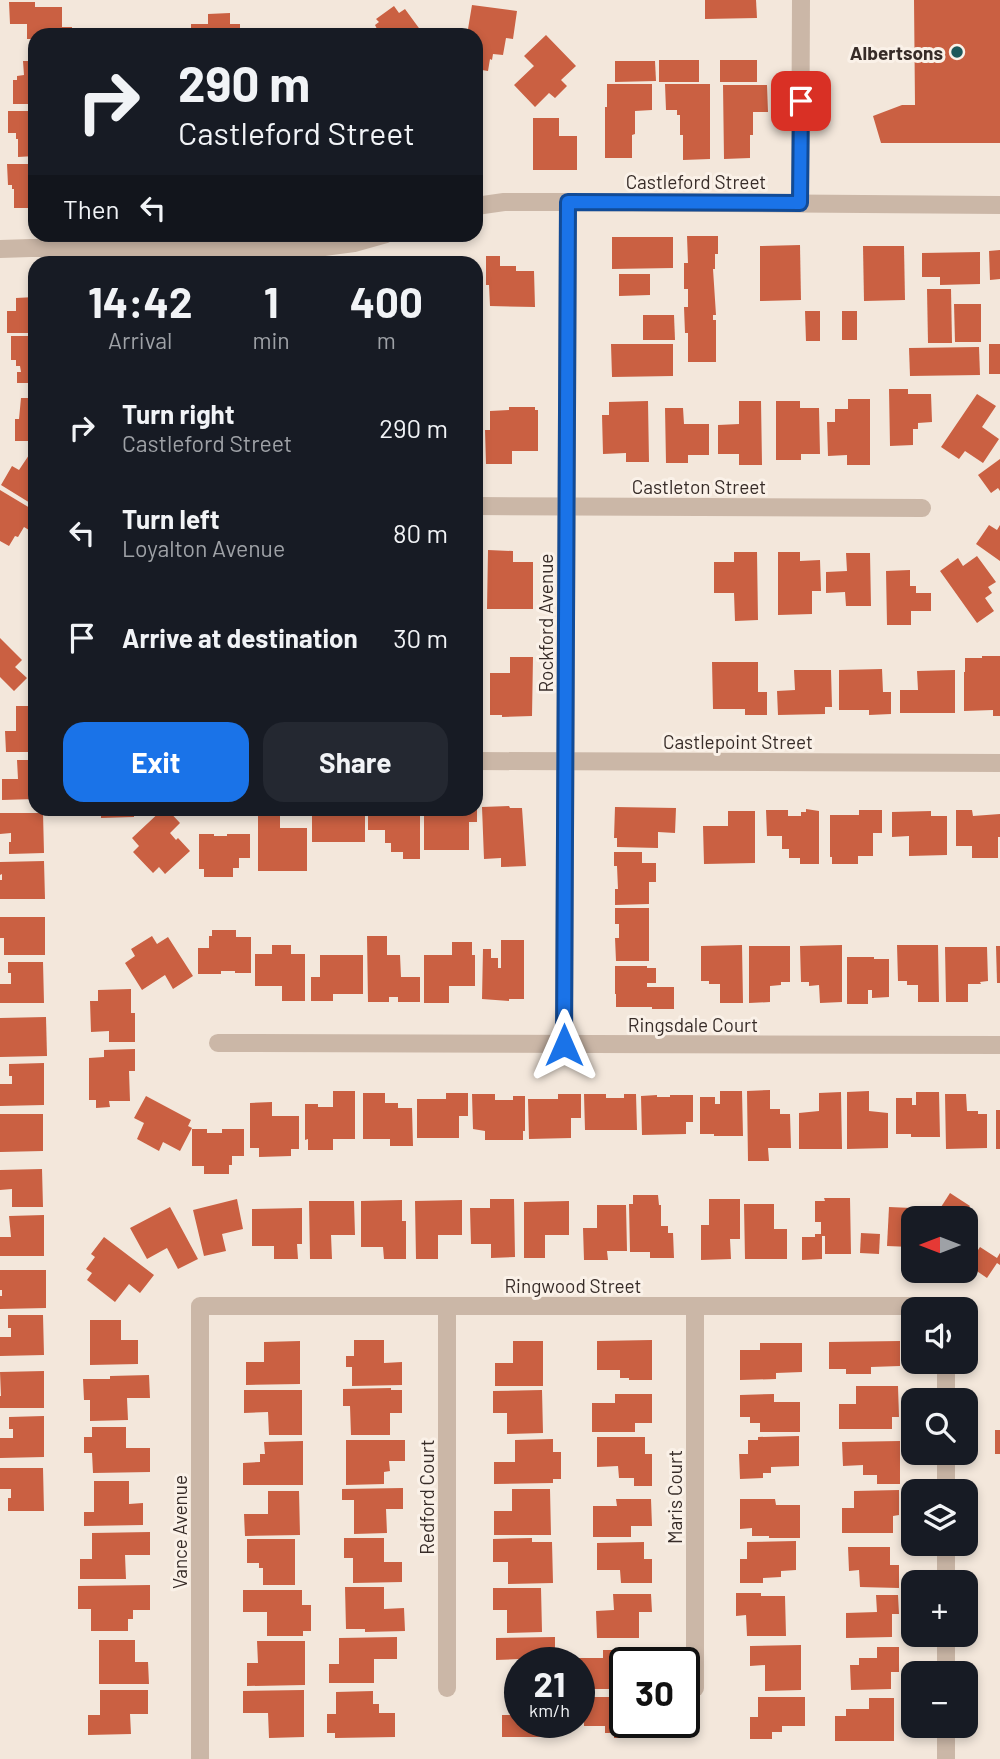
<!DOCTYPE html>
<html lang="en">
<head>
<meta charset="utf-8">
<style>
	:root { --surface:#171b24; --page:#242831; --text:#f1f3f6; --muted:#9ea1a6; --accent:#1a73e8 }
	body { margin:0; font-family:Barlow,sans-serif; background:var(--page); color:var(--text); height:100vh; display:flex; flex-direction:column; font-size:26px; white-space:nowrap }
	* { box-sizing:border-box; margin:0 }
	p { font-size:23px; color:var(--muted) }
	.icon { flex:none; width:38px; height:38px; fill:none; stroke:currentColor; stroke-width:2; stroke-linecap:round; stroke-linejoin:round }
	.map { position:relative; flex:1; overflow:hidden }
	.drawer { position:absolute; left:28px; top:256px; width:455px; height:560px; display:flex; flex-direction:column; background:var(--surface); border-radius:21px; box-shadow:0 4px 10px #0003 }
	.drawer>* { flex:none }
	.top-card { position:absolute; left:28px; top:28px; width:455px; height:214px; border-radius:21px; box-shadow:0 4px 10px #0003; background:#171b24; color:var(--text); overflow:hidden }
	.needle { width:46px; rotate:270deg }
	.buttons { position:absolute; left:901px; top:1206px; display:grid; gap:14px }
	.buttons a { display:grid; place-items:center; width:77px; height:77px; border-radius:14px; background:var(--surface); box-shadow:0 4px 10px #0003; font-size:35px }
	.speed { position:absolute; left:504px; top:1647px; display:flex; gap:14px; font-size:35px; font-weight:700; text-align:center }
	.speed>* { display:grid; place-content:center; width:91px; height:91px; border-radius:50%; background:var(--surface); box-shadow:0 4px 10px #0003; line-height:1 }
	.speed small { font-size:18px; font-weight:400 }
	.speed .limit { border:4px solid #111; border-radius:10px; background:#fff; color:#111 }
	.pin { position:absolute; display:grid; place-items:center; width:60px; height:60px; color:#fff; margin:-30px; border-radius:14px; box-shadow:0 4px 10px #0006 }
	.me { position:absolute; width:77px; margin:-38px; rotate:0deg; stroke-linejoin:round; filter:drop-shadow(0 0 5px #0008) }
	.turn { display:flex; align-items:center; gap:24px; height:147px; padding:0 35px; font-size:32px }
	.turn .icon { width:91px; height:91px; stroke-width:2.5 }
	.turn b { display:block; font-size:49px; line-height:60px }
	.then { display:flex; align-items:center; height:66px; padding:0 35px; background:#0003; gap:14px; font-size:26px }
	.eta { display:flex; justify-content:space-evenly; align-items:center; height:119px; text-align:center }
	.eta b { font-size:42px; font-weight:700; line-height:49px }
	.primary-button { display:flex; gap:14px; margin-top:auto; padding:14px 35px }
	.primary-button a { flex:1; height:80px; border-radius:21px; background:var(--accent); color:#fff; font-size:28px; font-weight:700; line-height:80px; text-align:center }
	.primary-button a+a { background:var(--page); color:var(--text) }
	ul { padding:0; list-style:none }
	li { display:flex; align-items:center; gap:21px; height:105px; padding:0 35px }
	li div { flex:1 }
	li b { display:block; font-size:26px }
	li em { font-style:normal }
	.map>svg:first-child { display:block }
	.building { fill:#ca6042 }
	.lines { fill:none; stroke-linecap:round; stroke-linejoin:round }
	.street { stroke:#cbb7a7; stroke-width:18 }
	.route-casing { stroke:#114b97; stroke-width:18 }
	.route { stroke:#1a73e8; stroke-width:12 }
	.poi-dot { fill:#1c585a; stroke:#faf1e8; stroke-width:2.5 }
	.labels { text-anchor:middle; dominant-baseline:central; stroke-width:6; stroke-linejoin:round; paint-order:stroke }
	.poi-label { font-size:19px; font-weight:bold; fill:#372c28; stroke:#faf1e8; text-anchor:end }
	.street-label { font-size:19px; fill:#372c28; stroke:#faf1e8 }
</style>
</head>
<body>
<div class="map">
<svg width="1000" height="1759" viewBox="0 0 1000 1759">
	<rect width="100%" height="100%" fill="#f3e7db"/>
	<g class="building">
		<path d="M705,0H756L757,18L705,19Z"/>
		<path d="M914,0H1000V143H881L873,116L902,105H915Z"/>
		<path d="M9,2H35V7H62V27H72V35H35V47H31V39H27V24H10Z"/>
		<path d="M472,5L517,11L513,39L506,38L503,55L493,54L492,60L490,59L488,71L476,69V35H467Z"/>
		<path d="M394,6L399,13L405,9L424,35H376L374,32L377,29L375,25L379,22L376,19Z"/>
		<path d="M230,13V24H240V29H249V35H191V24H208V14Z"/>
		<path d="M546,35L576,66L561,80L567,86L555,98L549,93L535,107L514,85L534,66L524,56Z"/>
		<rect x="659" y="60" width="40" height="22"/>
		<rect x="720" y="60" width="37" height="22"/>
		<path d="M23,61H35V104H13V80H17V76L24,75Z"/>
		<path d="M615,61H655L656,81L615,82Z"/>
		<path d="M607,84H652V110L635,111V134L632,135V158H605V107H607Z"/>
		<path d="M665,84H710V159L683,160V135H680V115H677V110H666Z"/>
		<path d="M723,85H767L768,112H753V135H750V158L724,159Z"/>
		<path d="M8,111H35V156L18,157V139H16V133H8Z"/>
		<path d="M533,118H559V136H577V170H533Z"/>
		<path d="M7,164H35V208H14V189H12V185H8Z"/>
		<path d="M687,236H718V254H715V269H713L716,315H713V320H716V362H688V333H685L684,307H688V289H684V263H688Z"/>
		<path d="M612,237H673V268L612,269Z"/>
		<path d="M800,245L801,300L760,301V246Z"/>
		<path d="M863,246H904L905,300L864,301Z"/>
		<path d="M1000,250V279L990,280L989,251Z"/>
		<path d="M980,252V284L940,285V277H922V253Z"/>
		<path d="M486,256H500V266H516V271H534L535,307L490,306L489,285H486Z"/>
		<path d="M619,274H650V295L619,296Z"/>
		<path d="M927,289H951L952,343H928Z"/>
		<path d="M35,297V333H7V311H16V298Z"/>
		<path d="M954,304H981V342H955Z"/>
		<path d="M805,311H820V341H806Z"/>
		<rect x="842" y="311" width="15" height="29"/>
		<path d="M643,315H674L675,340H643Z"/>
		<path d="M11,336H35V383H17V372H21L20,366H16V360H11Z"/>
		<path d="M611,344H673V376L612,377Z"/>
		<rect x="989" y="344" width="11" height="30"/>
		<path d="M979,347L980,375L910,376L909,348Z"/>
		<path d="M889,389H908V394H931L932,422L918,423V429H913V445L890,446Z"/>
		<path d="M977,394L996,406L982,427L999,439L983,463L965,451L959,459L941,447Z"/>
		<path d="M21,398H35V441H15V419H19Z"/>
		<path d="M848,399H870V465H847V455L828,456L827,422H835V409H848Z"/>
		<path d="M648,401L649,462H626V453L603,454L602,415H609V402Z"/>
		<path d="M739,401H761L762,465H739V454H718V425L739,424Z"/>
		<path d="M776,401H800V408H819L820,454H801V460H776Z"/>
		<path d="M509,407H535V410H538V451H512V464H486L485,430H490V411L509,410Z"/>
		<path d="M665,408H683L684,424H709V455H688V463H666Z"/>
		<path d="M31,452L35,454V506L1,485L12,466L19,470Z"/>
		<path d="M1000,459V491L998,488L991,493L978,475Z"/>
		<path d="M0,490L35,511V520L29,530L24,527L18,537L15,536L9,546L0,541Z"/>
		<path d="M989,525L997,530L1000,525V561L976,544Z"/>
		<path d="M488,550L513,551V562H533V609H487Z"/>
		<path d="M734,552H757L758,620L735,621L734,593H714V562H734Z"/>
		<path d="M778,552H800V561L820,560L821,591H812V614L778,615Z"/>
		<path d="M846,553H870L871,606H846L845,592L826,593V572L847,571Z"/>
		<path d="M977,556L996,582L988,587L992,593L985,598L994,611L977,623L940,571L958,558L963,566Z"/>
		<path d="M910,570V586H916V593H931V611H911V625H887L886,571Z"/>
		<path d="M0,638L22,660L15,667L27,678L14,691L0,677Z"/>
		<path d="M982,656H1000V716H993V710L964,711V672H965V658H982Z"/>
		<path d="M510,657H533L532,716L502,717V715H490V673H510Z"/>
		<path d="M712,662H758V692H767V715H745V709H713Z"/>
		<path d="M882,669L883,692H891V714L869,715V710H839V670Z"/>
		<path d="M794,670H831L832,707H825V714L778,715L777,691L795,690Z"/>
		<path d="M955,670V713H900V690H918L917,671Z"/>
		<path d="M16,706H35V752H6L5,731H16Z"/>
		<path d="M17,760H35V799L2,800V779H18Z"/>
		<path d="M509,806L510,808H522L526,866L501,867V858L484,859L482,807Z"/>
		<path d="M615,807L676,808L675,833L658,832V848L617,847V838H614Z"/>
		<path d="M101,808H134V817L101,818Z"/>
		<path d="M164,808H166L180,823L170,833L176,840L178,838L190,851L165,874L159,867L153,873L133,852L139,846L132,838Z"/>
		<path d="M312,808H329V810L365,808V842H312Z"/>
		<path d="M368,808H390V811L420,808V859H403V852H391V843H385V830H368Z"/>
		<path d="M455,808H477V822H469V850H424V811H455Z"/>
		<path d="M806,809L819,811V864H800V858H789V849H782V836H767L766,810H788V816H801V812H806Z"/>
		<path d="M859,810H882V833H873V856H858V864H832V857H830V815H859Z"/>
		<path d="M956,810H972L973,816L1000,814V837H998V858H972V846H956Z"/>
		<path d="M728,811H755V863L704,864L703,826H728Z"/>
		<path d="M931,811V816H947V855L909,856V836L892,837V812Z"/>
		<path d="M258,812H280V828H307V871H258Z"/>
		<path d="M0,813H43L44,853L9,854V842H11V833L0,834Z"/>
		<path d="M199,834H214V836H227V834H250V858H239V868H233V877H204V869H199Z"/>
		<path d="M614,852H642V863H656V882H649V904L615,905V889H618L617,866H614Z"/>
		<path d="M44,861L45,899H0V880H2V874L0,875V862Z"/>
		<path d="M615,908H649V961H616L615,938H619V924H615Z"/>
		<path d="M0,917H45V955H4V938H0Z"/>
		<path d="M212,930H236V937H251V973H235V971H221V974H198V948H209V936H212Z"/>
		<path d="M152,936L157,944L168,937L193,976L173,989L165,975L142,990L125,963L135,956L131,949Z"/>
		<path d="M367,936H387V955H400L401,977H420V1002H398V997H389V1002H368Z"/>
		<path d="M501,940H524V999H509V1001L482,999L483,949H491V958H498V968H501Z"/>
		<path d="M452,942H472V955H475V986H449V1003H424V955H452Z"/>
		<path d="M272,945H291V954H305V1001H282V986H255V954H272Z"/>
		<path d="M742,945L743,1003H720V984H709V981H701V946Z"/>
		<path d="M842,945V1002L820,1003L819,985L809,986V982H801L800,946Z"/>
		<path d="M897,945H938L939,1002H918V985H907V981H898Z"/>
		<path d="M749,946H790V982H781V985L770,986V1002L749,1003Z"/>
		<path d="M996,946H1000V983H997Z"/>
		<path d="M945,947H987L988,981L980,982L981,984H968V1002H946Z"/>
		<path d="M320,955H363V994H333V1001H311V977H320Z"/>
		<path d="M847,957H874V959H889V997L872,998V990H868V1004H847Z"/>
		<path d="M8,962H43L44,1003H0V984H11V973H8Z"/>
		<path d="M615,966H647V968H656V983H647V987H674V1009H652V1007H616V994H615Z"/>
		<path d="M131,989V1013H135V1042H109V1031L91,1032L90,1001H98V990Z"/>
		<path d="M46,1017L47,1056L0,1057V1018Z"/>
		<path d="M135,1049V1071H129L130,1101H109L110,1107L96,1108V1100H89V1058L104,1057V1050Z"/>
		<path d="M44,1063V1105L0,1106V1084H12V1076H9V1064Z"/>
		<path d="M770,1090V1109H780V1114H790L791,1148H768L769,1161H748L747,1091Z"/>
		<path d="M333,1091H355V1139H333V1150H308V1139L305,1140V1104H318V1107H333Z"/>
		<path d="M720,1091H742L743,1136H714V1134H700V1097H715V1104H720Z"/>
		<path d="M869,1091V1111L888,1113V1148L847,1149V1092Z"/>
		<path d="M841,1092L842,1149H799V1113L819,1111V1093Z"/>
		<path d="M916,1092H939L940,1137H911V1134H896V1098H912V1105H916Z"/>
		<path d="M363,1093H385V1103H398V1108H412L413,1146H390V1139H363Z"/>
		<path d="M446,1093H468V1116H459V1138H417V1099H446Z"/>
		<path d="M472,1094H495V1100H513V1096H525V1131H523V1140H485V1131L473,1129Z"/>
		<path d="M558,1094H581V1118H571V1138L529,1139L528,1099H558Z"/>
		<path d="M584,1094H606V1098H624V1094H636L637,1130H585Z"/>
		<path d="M945,1094H966L967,1111H978V1114H987V1148L946,1149Z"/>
		<path d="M657,1095V1097H670V1095H693V1122H686V1134L642,1135L641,1096Z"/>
		<path d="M146,1096L191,1120L188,1126L192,1128L180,1151L163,1142L159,1151L137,1139L144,1123L134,1118Z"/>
		<path d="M272,1102V1116H299V1149H291V1156L259,1157V1148H250V1103Z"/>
		<rect x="996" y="1110" width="4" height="39"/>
		<path d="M0,1114H43V1151L0,1152Z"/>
		<path d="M192,1129H207V1133H222V1129H244V1156H232V1165H229V1174H204V1166H192Z"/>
		<path d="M42,1169L43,1207H12V1189L0,1190V1170Z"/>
		<path d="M950,1193L970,1206L962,1218H934Z"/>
		<path d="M633,1195H658L659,1205H661V1226H668V1233H673L674,1258H650V1252H630L629,1204H633Z"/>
		<path d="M824,1198H850L851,1254H825V1236H822V1259L802,1260V1237H815V1234H821V1222H815V1201H825Z"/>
		<path d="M237,1199L243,1229L222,1234L226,1251L204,1256L193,1210Z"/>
		<path d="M490,1199H514L515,1257L491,1258V1244H471L470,1208H490Z"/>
		<path d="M709,1199H740V1239H730L731,1259L701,1260V1225H709Z"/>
		<path d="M402,1200V1221H406V1259H384L383,1247H361V1201Z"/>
		<path d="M462,1200V1235H438V1259H416L415,1201Z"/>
		<path d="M309,1201H354L355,1235H331L332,1259H310Z"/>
		<path d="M569,1201V1235H545V1258H524V1202Z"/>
		<path d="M744,1204H774V1229H787V1259H745Z"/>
		<path d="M597,1205H626L627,1251H607L608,1260H584L583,1228H597Z"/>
		<path d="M170,1207L198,1259L178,1269L167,1248L147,1259L130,1228Z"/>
		<path d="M889,1207L912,1208L911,1247L887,1246Z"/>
		<path d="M302,1208V1244H297L298,1259H274V1246H252V1209Z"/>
		<path d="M44,1215V1256H0V1237H11L9,1216Z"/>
		<path d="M861,1233L880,1234L879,1254L860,1253Z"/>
		<path d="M104,1237L154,1275L140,1293L129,1284L115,1302L87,1280L92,1273L86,1269L95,1257L91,1254Z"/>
		<path d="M980,1247L997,1258L1000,1253V1265L997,1263L987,1278L968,1265Z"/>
		<path d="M0,1270H46V1308L0,1309V1296H2V1290H0Z"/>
		<path d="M8,1315H43L44,1355L0,1356V1337H11V1328H8Z"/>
		<path d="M90,1320H121V1340H138V1364L90,1365Z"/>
		<path d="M354,1340H384V1363L402,1362V1385L352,1386V1367H346V1356H354Z"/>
		<path d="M652,1340V1380H629V1378H620V1370H597V1341Z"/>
		<path d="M300,1341V1384L246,1385V1362H264V1342Z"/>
		<path d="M513,1341H543V1386H495V1363H513Z"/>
		<path d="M900,1341V1366L871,1367V1374H846V1369H829V1342Z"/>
		<path d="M760,1343H802V1372L776,1373V1379L740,1380V1350H760Z"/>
		<path d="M44,1371V1408H0V1396H1L0,1372Z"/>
		<path d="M149,1375L150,1398H127L128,1420L90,1421V1400H84L83,1379H110V1376Z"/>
		<path d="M856,1386H898L899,1417H892V1429H839V1404H856Z"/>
		<path d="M391,1388V1390H402V1413H390V1435H351L350,1406H343V1389Z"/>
		<path d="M244,1390H302V1435H269L268,1412L244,1413Z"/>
		<path d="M542,1390L543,1433L507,1434V1413H493V1391Z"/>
		<path d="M615,1394H652V1423H635V1432H592V1403H615Z"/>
		<path d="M774,1394V1402H800V1432H760V1423H750V1417H740V1395Z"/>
		<path d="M44,1416V1457L0,1458V1438H13V1429H9V1417Z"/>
		<path d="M92,1427H126V1448H150V1472L93,1473L92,1453H84V1437H92Z"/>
		<rect x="995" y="1430" width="5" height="24"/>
		<path d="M799,1436V1466L771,1467V1473H763V1478L740,1479L739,1454H748V1440H758V1437Z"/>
		<path d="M597,1437H645V1454H652V1486H634V1478H619L618,1466L597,1467Z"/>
		<path d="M553,1439V1452H561V1479H553V1483L494,1484V1462H515V1440Z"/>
		<path d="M346,1440H405V1461H389L390,1471L384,1472V1484L346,1485Z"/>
		<path d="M303,1441V1485H243V1463L260,1462V1454H265L264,1442Z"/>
		<path d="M900,1441V1484H877V1475H863V1465L843,1466L842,1442Z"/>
		<path d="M0,1468H43L44,1511H8V1498H11V1489H0Z"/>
		<path d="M94,1481H129V1504L143,1503V1525L84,1526V1512H94Z"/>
		<path d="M403,1488V1509H386L387,1533L354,1534V1500H342V1489Z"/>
		<path d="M512,1489H550L551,1535H494V1511H512Z"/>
		<path d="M899,1490V1515L893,1516V1533H842V1508H854V1491Z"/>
		<path d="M268,1491H299L300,1535L245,1536L244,1514H268Z"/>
		<path d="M616,1499H651L652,1526H631V1537H593V1506H617Z"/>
		<path d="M740,1499H775L776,1505H800V1538H769V1536H752V1528L740,1529Z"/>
		<path d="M150,1532V1555H125L126,1579H80V1559H92V1533Z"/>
		<path d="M344,1538H384V1562H402V1582L353,1583V1558H344Z"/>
		<path d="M532,1538V1542H552L553,1583L508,1584V1562H493V1539Z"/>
		<path d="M247,1539H295V1585H263V1568H259V1563H247Z"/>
		<path d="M796,1541V1570L781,1571V1577L763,1578V1583H740V1559H747V1542Z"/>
		<path d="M644,1542V1559H652V1583H621L620,1570H597V1543Z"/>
		<path d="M848,1547H890V1565H899V1588L860,1587L859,1570L849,1571Z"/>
		<path d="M150,1585V1610H133V1619H128V1631H91V1609H78V1586Z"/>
		<path d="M345,1587H384V1609L404,1608L405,1631L365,1632V1629H346Z"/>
		<path d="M493,1588H541L542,1632L507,1633V1610H493Z"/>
		<path d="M243,1590H302V1605H311V1631H303V1636H267V1612H243Z"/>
		<path d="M736,1593H761V1596H785L786,1636H747L746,1615L736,1616Z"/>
		<path d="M613,1594H651L652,1612H639V1638H597L596,1611L614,1610Z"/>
		<path d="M876,1595H898L899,1614H892V1637L846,1638V1613L877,1612Z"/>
		<path d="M397,1637V1659H374V1683H329V1664H339V1638Z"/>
		<path d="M555,1637V1662H520V1659L496,1660V1638Z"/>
		<path d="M99,1640H135V1662H148L149,1684H99Z"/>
		<path d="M257,1641H305V1685L247,1686V1663H258Z"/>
		<path d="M801,1645V1690L765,1691V1665L750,1666V1646Z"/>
		<path d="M877,1647H899V1672H891V1689L851,1690L850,1665H859V1658H877Z"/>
		<path d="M603,1650H637V1662H625V1678H616V1689H579V1662H577V1658H603Z"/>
		<path d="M100,1690H148V1714H130L131,1734L88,1735V1715H100Z"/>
		<path d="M304,1690V1737L269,1738L268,1713H243V1691Z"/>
		<path d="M373,1691V1704H379V1713H395V1737L335,1738V1733H327V1714H336V1692Z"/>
		<path d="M516,1692H520V1722H552V1737H502V1715H516Z"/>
		<path d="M583,1697H625V1722H637V1738H614V1733H605V1726H584Z"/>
		<path d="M758,1697H805V1726H782V1732H772V1739H750V1717H758Z"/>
		<path d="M869,1698H894V1741H835V1716H846V1709H869Z"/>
	</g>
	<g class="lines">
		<g class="street">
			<path d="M800,203L801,0"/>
			<path d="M476,206L504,202H568L1000,205"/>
			<path d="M0,249L31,248H317L354,243L386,234"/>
			<path d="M476,506L922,508"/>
			<path d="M476,761L1000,763"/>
			<path d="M218,1043L1000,1045"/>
			<path d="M564,1045L568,202"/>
			<path d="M447,1306V1688"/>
			<path d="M695,1306V1688"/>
			<path d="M946,1362V1400"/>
			<path d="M946,1452V1491"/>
			<path d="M946,1544V1582"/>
			<path d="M946,1634V1673"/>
			<path d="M946,1726V1759"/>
			<path d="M200,1759V1306H946V1309"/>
		</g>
	</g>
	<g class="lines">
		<g class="route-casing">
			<path id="route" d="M564,1045L568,202L800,203L801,101"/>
		</g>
		<use href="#route" class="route"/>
	</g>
	<circle class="poi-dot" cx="957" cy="52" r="7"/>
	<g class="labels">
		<g class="poi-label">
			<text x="943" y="52">Albertsons</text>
		</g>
		<g class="street-label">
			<text x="696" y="181">Castleford Street</text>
			<text x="699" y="486">Castleton Street</text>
			<text transform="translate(545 623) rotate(-90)">Rockford Avenue</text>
			<text x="738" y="741">Castlepoint Street</text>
			<text x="693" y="1024">Ringsdale Court</text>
			<text x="573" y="1285">Ringwood Street</text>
			<text transform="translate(426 1497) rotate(-90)">Redford Court</text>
			<text transform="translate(674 1497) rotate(-90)">Maris Court</text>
			<text transform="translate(179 1532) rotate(-90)">Vance Avenue</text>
		</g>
	</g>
</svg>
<div class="buttons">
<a><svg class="needle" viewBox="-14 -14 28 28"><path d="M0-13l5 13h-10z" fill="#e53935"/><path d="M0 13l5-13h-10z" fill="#9ea1a6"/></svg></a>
<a><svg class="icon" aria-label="sound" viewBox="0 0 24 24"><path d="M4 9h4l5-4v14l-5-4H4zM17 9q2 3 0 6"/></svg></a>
<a><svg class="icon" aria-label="search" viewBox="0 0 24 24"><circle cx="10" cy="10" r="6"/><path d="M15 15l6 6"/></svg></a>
<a><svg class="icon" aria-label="layers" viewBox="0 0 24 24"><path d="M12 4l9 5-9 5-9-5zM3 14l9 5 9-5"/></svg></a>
<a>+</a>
<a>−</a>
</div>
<div class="speed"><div>21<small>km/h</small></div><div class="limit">30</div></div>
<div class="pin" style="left:801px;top:101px;background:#d93025"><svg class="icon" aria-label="arrive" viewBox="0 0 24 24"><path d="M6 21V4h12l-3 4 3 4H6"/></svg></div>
<svg class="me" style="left:564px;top:1045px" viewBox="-20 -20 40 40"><path d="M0-17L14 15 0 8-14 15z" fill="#1a73e8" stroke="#fff" stroke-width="4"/></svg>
<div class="top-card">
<div class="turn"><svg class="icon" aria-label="right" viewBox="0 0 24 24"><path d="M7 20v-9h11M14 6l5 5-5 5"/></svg><div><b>290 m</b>Castleford Street</div></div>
<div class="then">Then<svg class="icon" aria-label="left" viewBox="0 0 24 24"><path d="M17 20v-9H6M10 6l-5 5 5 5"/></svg></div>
</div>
<section class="drawer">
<div class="eta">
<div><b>14:42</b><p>Arrival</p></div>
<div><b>1</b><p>min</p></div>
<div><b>400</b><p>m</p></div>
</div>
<ul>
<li><svg class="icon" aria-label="right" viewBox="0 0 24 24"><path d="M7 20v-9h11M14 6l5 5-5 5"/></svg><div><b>Turn right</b><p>Castleford Street</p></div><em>290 m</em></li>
<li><svg class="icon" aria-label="left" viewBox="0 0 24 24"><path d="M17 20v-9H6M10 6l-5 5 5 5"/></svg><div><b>Turn left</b><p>Loyalton Avenue</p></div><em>80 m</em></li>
<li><svg class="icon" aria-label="arrive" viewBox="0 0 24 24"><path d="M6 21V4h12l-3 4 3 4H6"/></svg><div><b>Arrive at destination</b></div><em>30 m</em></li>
</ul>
<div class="primary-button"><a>Exit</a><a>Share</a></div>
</section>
</div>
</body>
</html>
